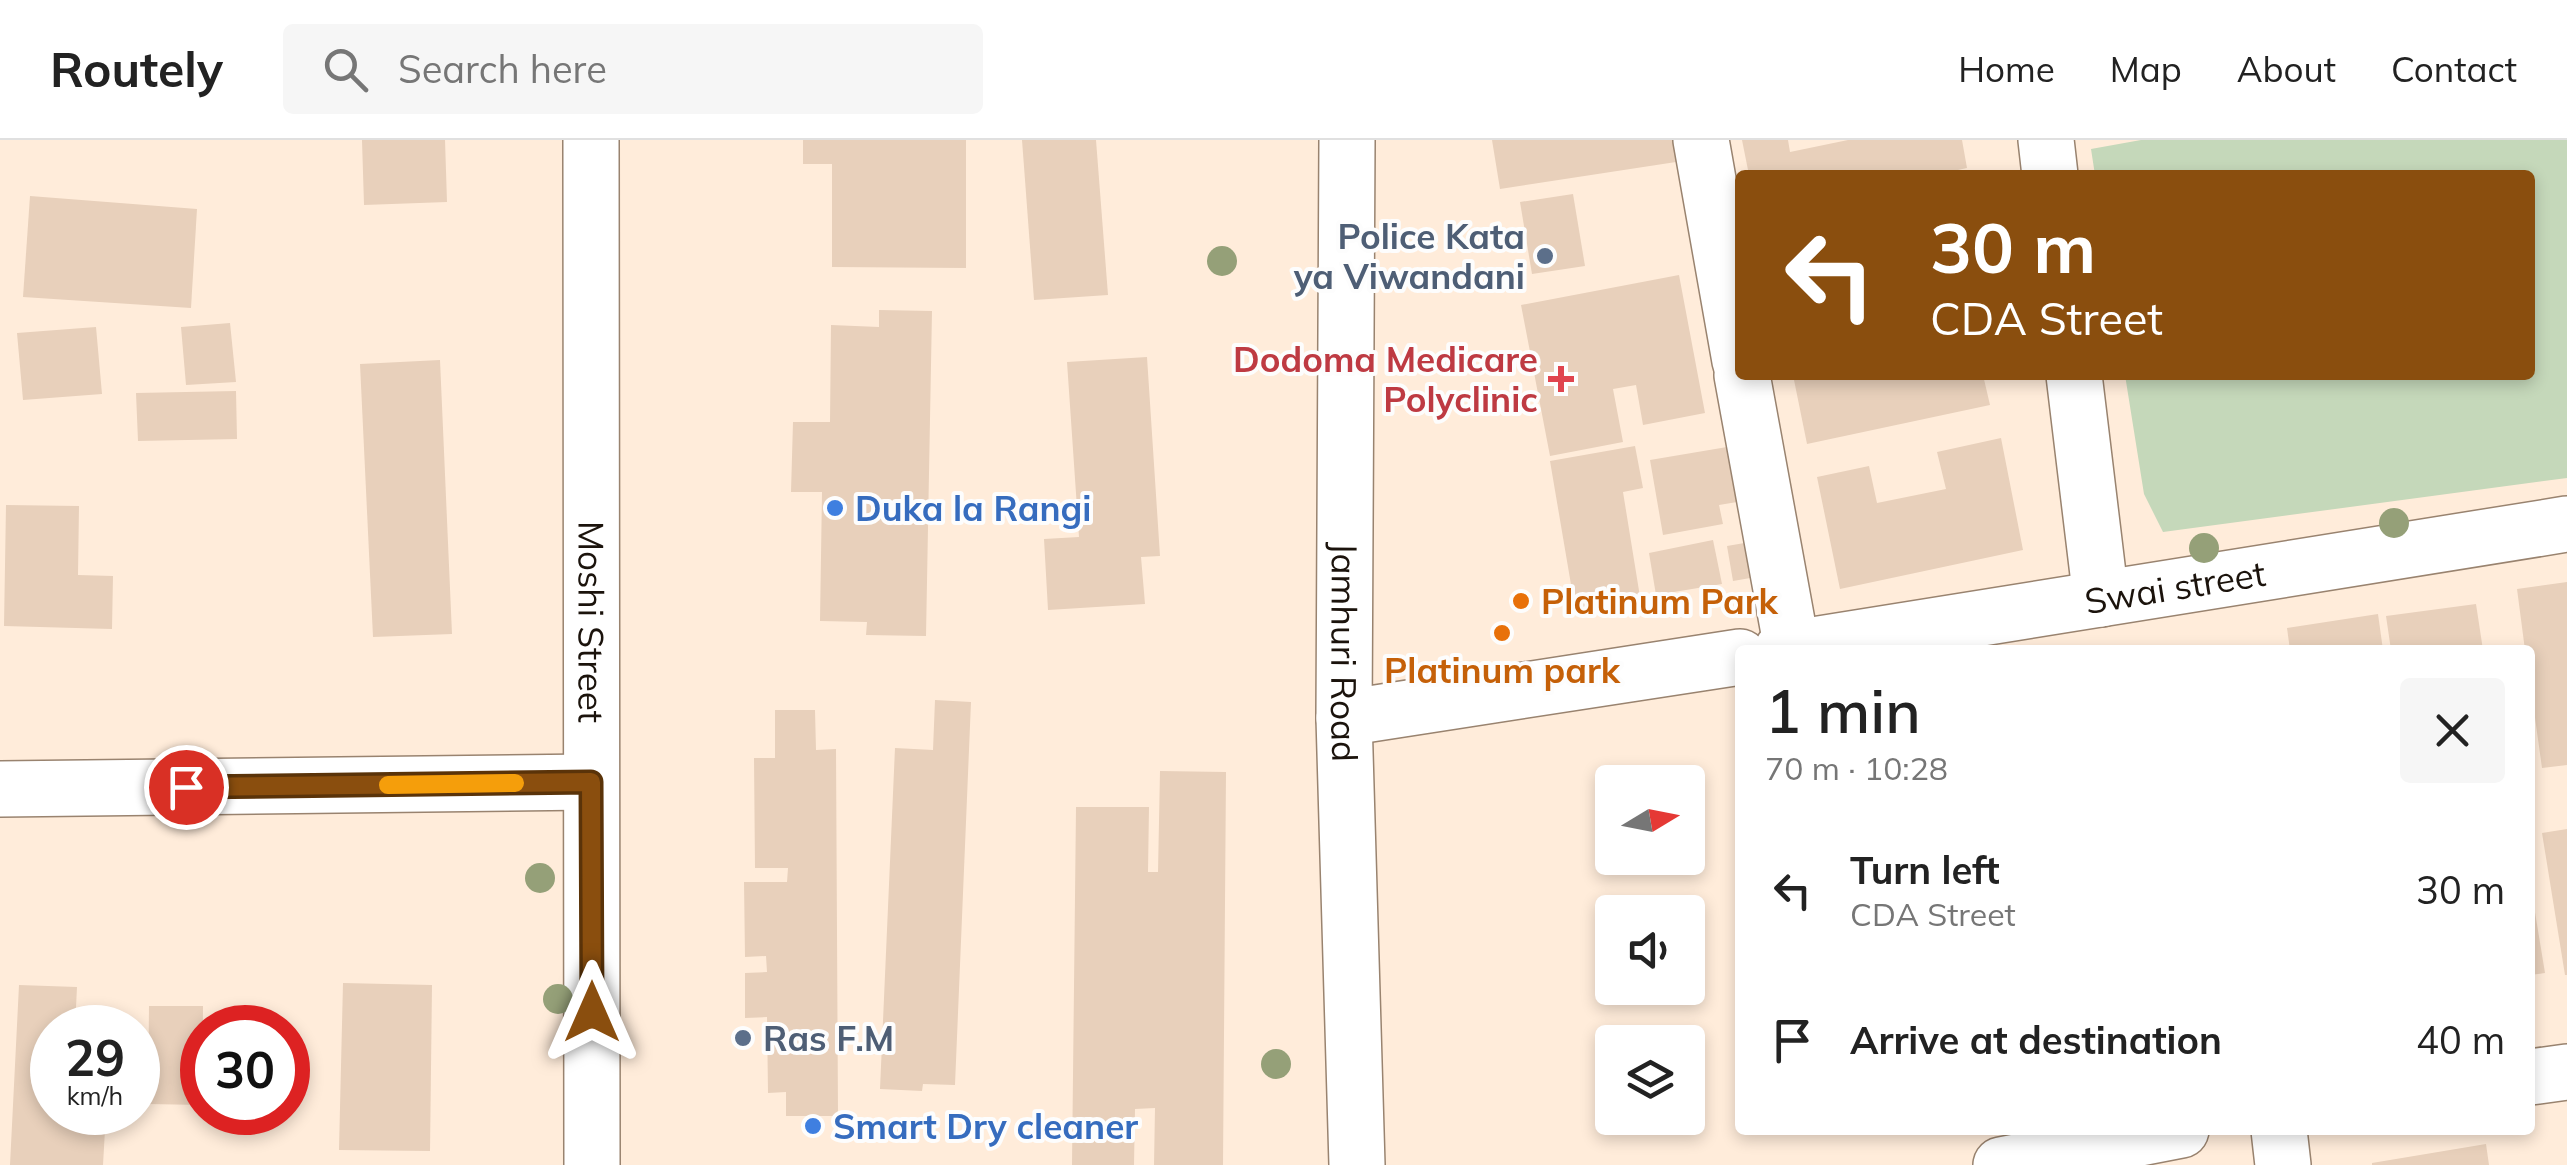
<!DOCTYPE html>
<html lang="en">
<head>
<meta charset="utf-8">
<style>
	:root { --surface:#fff; --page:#f6f6f6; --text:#222; --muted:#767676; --line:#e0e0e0 }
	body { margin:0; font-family:Mulish,sans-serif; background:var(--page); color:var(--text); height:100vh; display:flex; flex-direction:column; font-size:38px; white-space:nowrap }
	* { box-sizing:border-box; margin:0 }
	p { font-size:32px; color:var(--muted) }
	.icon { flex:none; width:55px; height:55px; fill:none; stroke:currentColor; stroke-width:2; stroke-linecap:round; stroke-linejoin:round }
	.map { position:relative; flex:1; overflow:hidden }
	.panel { position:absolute; left:1735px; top:505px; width:800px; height:490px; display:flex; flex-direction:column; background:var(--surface); border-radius:10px; box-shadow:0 5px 15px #0003 }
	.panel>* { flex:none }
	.banner { position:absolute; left:1735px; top:30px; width:800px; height:210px; border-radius:10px; box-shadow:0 5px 15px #0003; background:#8a4e0e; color:#fff; overflow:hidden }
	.needle { width:65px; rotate:80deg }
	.controls { position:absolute; left:1595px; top:625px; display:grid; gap:20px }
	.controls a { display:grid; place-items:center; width:110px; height:110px; border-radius:10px; background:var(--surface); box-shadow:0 5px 15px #0003; font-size:50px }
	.speed { position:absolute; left:30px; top:865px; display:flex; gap:20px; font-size:50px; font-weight:700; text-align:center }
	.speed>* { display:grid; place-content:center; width:130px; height:130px; border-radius:50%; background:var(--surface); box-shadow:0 5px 15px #0003; line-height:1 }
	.speed small { font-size:25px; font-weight:400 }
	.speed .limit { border:15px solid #d22; background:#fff; color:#111 }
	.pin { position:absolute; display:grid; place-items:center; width:85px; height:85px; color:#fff; margin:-42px; border:5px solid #fff; border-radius:50%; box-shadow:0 2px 10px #0007 }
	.me { position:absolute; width:110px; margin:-55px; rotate:0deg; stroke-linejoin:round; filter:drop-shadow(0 0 8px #0008) }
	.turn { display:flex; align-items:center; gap:35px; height:210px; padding:0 30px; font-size:45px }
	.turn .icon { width:130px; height:130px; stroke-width:2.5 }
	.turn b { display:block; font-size:70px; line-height:85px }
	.round { display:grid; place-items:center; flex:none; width:105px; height:105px; border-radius:10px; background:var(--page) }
	.head { display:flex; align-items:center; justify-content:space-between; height:170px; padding:0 30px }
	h1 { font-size:60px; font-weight:600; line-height:75px }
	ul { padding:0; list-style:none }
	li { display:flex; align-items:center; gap:30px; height:150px; padding:0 30px }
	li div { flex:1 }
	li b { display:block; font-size:38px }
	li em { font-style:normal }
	header { display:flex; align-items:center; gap:60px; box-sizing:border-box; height:140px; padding:0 50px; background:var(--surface); border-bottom:2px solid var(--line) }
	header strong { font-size:48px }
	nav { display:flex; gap:55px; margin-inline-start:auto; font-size:35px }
	.search { width:700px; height:90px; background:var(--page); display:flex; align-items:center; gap:25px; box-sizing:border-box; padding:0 35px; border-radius:10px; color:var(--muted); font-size:38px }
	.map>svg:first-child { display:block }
	.green { fill:#c5d8ba }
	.building { fill:#e8d0bb }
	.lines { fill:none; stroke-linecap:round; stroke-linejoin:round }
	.minor-casing { stroke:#99836f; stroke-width:58 }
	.major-casing { stroke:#99836f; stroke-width:58 }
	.minor { stroke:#fff; stroke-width:55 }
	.major { stroke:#fff; stroke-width:55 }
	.tree { fill:#95a078 }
	.route-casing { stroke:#5a3309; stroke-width:25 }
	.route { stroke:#8a4e0e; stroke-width:18 }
	.slow { stroke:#f59e0b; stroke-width:18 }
	.service-dot { fill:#5c6f8a; stroke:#fdfdfd; stroke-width:4 }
	.health-dot { fill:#e0444e; stroke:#fdfdfd; stroke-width:4 }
	.shop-dot { fill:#3f7fe0; stroke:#fdfdfd; stroke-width:4 }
	.food-dot { fill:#e8710a; stroke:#fdfdfd; stroke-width:4 }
	.labels { text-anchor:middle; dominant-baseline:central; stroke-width:8; stroke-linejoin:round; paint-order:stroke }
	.service-label { font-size:35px; font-weight:bold; fill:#4e5e75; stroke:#fdfdfd; text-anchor:end }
	.health-label { font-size:35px; font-weight:bold; fill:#be3a42; stroke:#fdfdfd; text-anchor:end }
	.shop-label { font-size:35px; font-weight:bold; fill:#366cbe; stroke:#fdfdfd; text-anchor:start }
	.street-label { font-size:35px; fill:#1b130c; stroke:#fdfdfd }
	.food-label { font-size:35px; font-weight:bold; fill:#c56008; stroke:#fdfdfd; text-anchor:start }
</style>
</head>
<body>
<header>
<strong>Routely</strong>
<div class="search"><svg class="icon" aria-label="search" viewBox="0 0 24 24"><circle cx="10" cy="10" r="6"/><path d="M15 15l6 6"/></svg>Search here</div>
<nav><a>Home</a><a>Map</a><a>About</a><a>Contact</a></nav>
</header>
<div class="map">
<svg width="2567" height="1025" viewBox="0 0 2567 1025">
	<rect width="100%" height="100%" fill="#ffecda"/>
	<path class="green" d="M2141,0H2567V338L2163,392L2144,354L2125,235H2530V35H2095L2091,9Z"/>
	<g class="building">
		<path d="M362,0H445L447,62L364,65Z"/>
		<path d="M803,0H966V128L832,127V24H803Z"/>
		<path d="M1022,0H1096L1108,155L1034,160Z"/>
		<path d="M1492,0H1673L1676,22L1500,49Z"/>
		<path d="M1742,0H1788L1790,12L1848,0H1962L1967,28L1935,35H1749Z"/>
		<path d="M1573,54L1585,126L1532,134L1520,62Z"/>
		<path d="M30,56L197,69L191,168L23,157Z"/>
		<path d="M1679,135L1705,273L1643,285L1636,245L1613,249L1623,302L1550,316L1521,165Z"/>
		<path d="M879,170L932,171L926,496L866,495L867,482L820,481L822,352H791L793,282H830L831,185L879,187Z"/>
		<path d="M230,183L236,242L186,245L181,187Z"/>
		<path d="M96,187L102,254L23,260L17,193Z"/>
		<path d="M1147,217L1160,416L1141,417L1145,464L1048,470L1044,399L1079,397L1067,222Z"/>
		<path d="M440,220L452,494L373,497L360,224Z"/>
		<path d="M1793,235H1983L1990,265L1807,304Z"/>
		<path d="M236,251L237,299L138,301L136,253Z"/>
		<path d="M2001,298L2023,410L1840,449L1817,337L1869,326L1877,363L1946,349L1937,312Z"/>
		<path d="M1635,306L1643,348L1623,352L1641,463L1576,474L1550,321Z"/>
		<path d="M1733,306L1743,361L1719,365L1723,384L1663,395L1650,320Z"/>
		<path d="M6,365L79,366L78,435L113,436L112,489L4,486Z"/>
		<path d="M1713,400L1722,444L1656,455L1649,413Z"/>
		<path d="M1756,401L1762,436L1733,441L1727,406Z"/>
		<path d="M2567,442V625L2542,628L2530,542V510H2525L2517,449Z"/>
		<path d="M2476,464L2483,510H2391L2386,476Z"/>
		<path d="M2378,474L2383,510H2290L2287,488Z"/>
		<path d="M935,560L971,562L955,945L923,944L922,951L880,949L895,608L933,610Z"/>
		<path d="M775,570H815L816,610L836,609L838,976H786V952L768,953L767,877L745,878V833L767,832L766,816L745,817L744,742H787L788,728H755L754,618H775Z"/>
		<path d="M1160,631L1226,632L1223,1025H1154L1155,968L1135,969L1134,1025H1072L1076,667H1149L1148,732H1158Z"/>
		<path d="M2567,689V835H2565L2542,693Z"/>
		<path d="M2530,754H2532L2545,833L2530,835Z"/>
		<path d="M343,843L432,845L430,1011L339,1010Z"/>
		<path d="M19,845L77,847L75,888H52V972H106L103,1025H10Z"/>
		<path d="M149,866H203L202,965L148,964Z"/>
		<path d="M2486,1004L2489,1025H2372V1023Z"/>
	</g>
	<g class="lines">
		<g class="minor-casing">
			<g id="minor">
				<path id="s1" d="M591,0L592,1025"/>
				<path d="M1701,0L1740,221"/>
				<path d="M2046,0L2050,35"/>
				<path d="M1742,235L1792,509"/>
				<path d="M2074,235L2101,459"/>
				<path id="s2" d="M1782,510L2567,384"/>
				<path d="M1344,578L1740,517"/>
				<path d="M0,649L591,642"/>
				<path d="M2530,937L2567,932"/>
				<path d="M2279,990L2283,1025"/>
				<path d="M2001,1025L2181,990"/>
			</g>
		</g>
		<g class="major-casing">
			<g id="major">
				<path id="s3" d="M1347,0L1344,578L1357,1025"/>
			</g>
		</g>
		<use href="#minor" class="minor"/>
		<use href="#major" class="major"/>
	</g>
	<g class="tree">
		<circle cx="1222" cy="121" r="15"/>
		<circle cx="2394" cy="383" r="15"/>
		<circle cx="2204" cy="408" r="15"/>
		<circle cx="540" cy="738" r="15"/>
		<circle cx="558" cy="859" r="15"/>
		<circle cx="1276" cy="924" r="15"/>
	</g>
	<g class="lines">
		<g class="route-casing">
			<path id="route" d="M186,647L591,642L592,872"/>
		</g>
		<use href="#route" class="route"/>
		<path class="slow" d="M388,645L515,643"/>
	</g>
	<g class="service-dot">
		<circle cx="1545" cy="116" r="10"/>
		<circle cx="743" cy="898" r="10"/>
	</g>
	<path class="health-dot" d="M1556 224h10v10h10v10h-10v10h-10v-10h-10v-10h10z"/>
	<g class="shop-dot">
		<circle cx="835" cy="368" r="10"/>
		<circle cx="813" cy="986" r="10"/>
	</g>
	<g class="food-dot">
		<circle cx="1521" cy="461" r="10"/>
		<circle cx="1502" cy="493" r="10"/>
	</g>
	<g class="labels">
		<g class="service-label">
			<text x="1525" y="96">Police Kata<tspan x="1525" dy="40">ya Viwandani</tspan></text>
			<text x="763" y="898" text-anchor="start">Ras F.M</text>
		</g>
		<g class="health-label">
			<text x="1538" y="219">Dodoma Medicare<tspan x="1538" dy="40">Polyclinic</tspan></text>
		</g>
		<g class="shop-label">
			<text x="855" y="368">Duka la Rangi</text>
			<text x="833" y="986">Smart Dry cleaner</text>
		</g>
		<g class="street-label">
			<text stroke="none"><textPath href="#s2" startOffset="398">Swai street</textPath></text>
			<text stroke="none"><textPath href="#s1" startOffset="482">Moshi Street</textPath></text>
			<text stroke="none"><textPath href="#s3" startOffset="512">Jamhuri Road</textPath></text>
		</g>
		<g class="food-label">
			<text x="1541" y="461">Platinum Park</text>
			<text x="1502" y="530" text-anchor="middle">Platinum park</text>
		</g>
	</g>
</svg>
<div class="controls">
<a><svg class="needle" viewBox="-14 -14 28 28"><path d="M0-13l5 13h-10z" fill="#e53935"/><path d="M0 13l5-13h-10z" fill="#767676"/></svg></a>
<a><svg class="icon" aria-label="sound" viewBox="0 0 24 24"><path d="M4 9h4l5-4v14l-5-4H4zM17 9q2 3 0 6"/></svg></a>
<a><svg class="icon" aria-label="layers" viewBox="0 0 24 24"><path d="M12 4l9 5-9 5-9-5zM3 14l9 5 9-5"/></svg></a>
</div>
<div class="speed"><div>29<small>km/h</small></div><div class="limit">30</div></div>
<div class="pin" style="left:186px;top:647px;background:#d93025"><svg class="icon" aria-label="arrive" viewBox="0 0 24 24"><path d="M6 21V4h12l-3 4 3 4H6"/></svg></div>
<svg class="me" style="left:592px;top:872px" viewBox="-20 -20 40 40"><path d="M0-17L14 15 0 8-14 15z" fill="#8a4e0e" stroke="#fff" stroke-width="4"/></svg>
<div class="banner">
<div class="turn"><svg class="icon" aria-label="left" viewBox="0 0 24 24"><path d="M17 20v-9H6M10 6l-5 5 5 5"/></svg><div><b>30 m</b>CDA Street</div></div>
</div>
<section class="panel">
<div class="head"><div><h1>1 min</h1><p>70 m · 10:28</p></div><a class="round"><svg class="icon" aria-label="close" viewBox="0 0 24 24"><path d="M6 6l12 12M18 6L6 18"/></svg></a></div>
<ul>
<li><svg class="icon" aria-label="left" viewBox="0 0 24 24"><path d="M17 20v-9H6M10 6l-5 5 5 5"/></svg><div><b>Turn left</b><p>CDA Street</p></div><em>30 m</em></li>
<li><svg class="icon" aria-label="arrive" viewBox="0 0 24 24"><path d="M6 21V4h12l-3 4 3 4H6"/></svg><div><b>Arrive at destination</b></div><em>40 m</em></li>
</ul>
</section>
</div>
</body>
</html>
